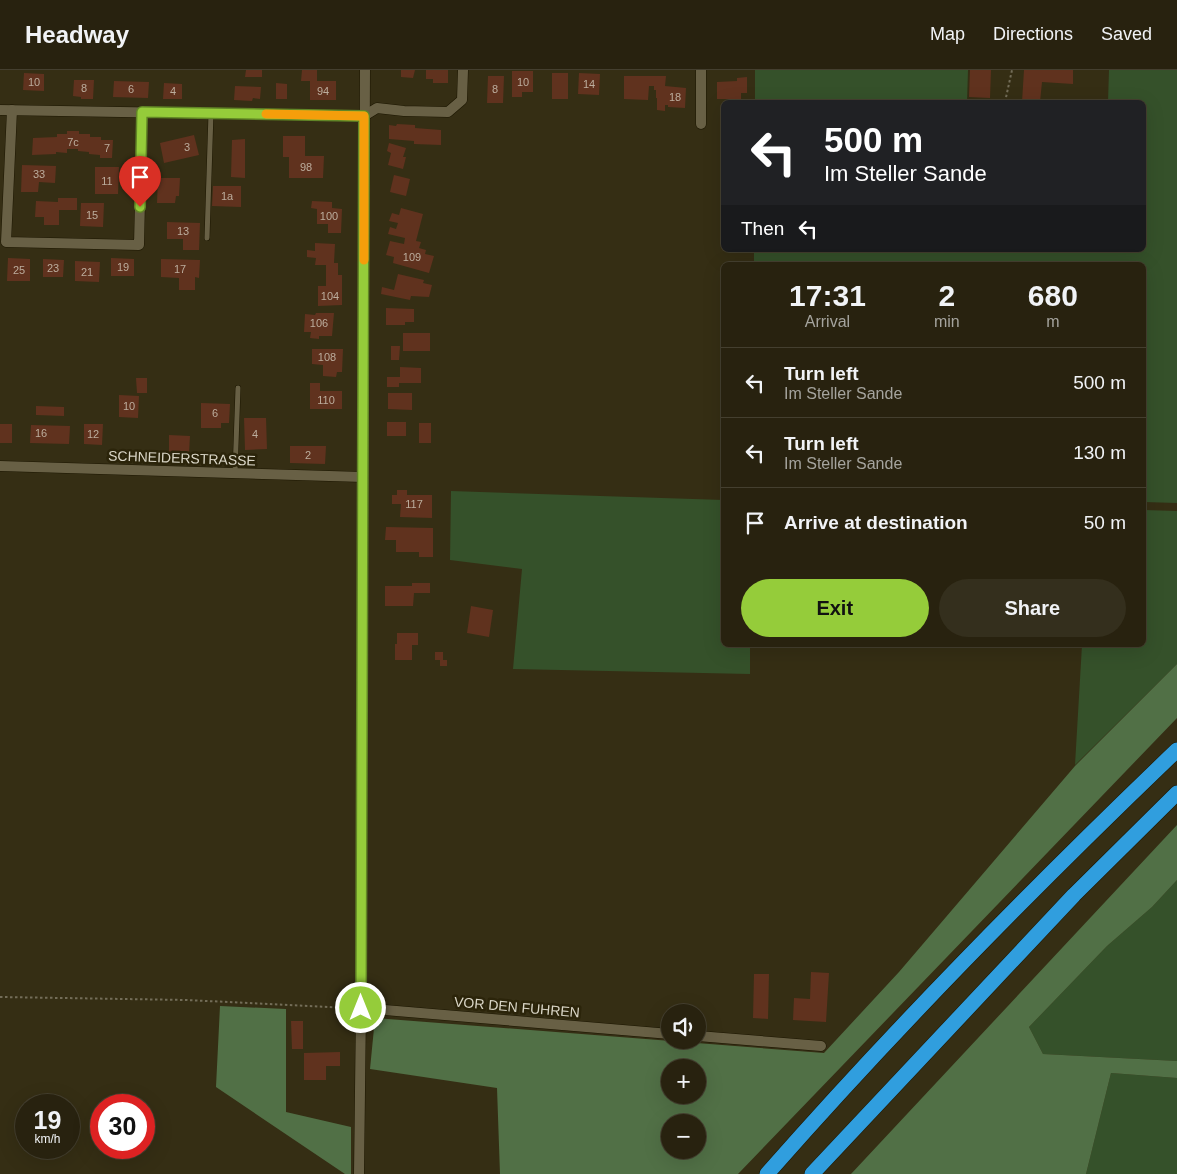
<!DOCTYPE html>
<html lang="en">
<head>
<meta charset="utf-8">
<style>
	:root { --surface:#28220f; --page:#342f1d; --text:#f1f3f6; --muted:#a5a49e; --line:#443f2f; --accent:#95cc3a }
	body { margin:0; font-family:Arial,sans-serif; background:var(--page); color:var(--text); height:100vh; display:flex; flex-direction:column; font-size:19px; white-space:nowrap }
	* { box-sizing:border-box; margin:0 }
	p { font-size:16px; color:var(--muted) }
	.icon { flex:none; width:28px; height:28px; fill:none; stroke:currentColor; stroke-width:2; stroke-linecap:round; stroke-linejoin:round }
	.map { position:relative; flex:1; overflow:hidden }
	.side { position:absolute; left:721px; top:192px; width:425px; height:385px; display:flex; flex-direction:column; background:var(--surface); border-radius:8px; box-shadow:0 5px 20px #0002,0 0 0 1px var(--line) }
	.side>* { flex:none }
	.top-card { position:absolute; left:721px; top:30px; width:425px; height:152px; border-radius:8px; box-shadow:0 5px 20px #0002,0 0 0 1px var(--line); background:#202124; color:#fff; overflow:hidden }
	.fabs { position:absolute; left:661px; top:934px; display:grid; gap:10px }
	.fabs a { display:grid; place-items:center; width:45px; height:45px; border-radius:50%; background:var(--surface); box-shadow:0 5px 20px #0002,0 0 0 1px var(--line); font-size:25px }
	.speed { position:absolute; left:15px; top:1024px; display:flex; gap:10px; font-size:25px; font-weight:700; text-align:center }
	.speed>* { display:grid; place-content:center; width:65px; height:65px; border-radius:50%; background:var(--surface); box-shadow:0 5px 20px #0002,0 0 0 1px var(--line); line-height:1 }
	.speed small { font-size:12px; font-weight:400 }
	.speed .limit { border:8px solid #d22; background:#fff; color:#111 }
	.pin { position:absolute; display:grid; place-items:center; width:42px; height:42px; color:#fff; margin:-51px -21px; border-radius:50% 50% 50% 0; rotate:-45deg; box-shadow:0 0 5px #0007 }
	.pin .icon { rotate:45deg }
	.me { position:absolute; width:55px; margin:-28px; rotate:0deg; stroke-linejoin:round; filter:drop-shadow(0 0 4px #0008) }
	.turn { display:flex; align-items:center; gap:18px; height:105px; padding:0 20px; font-size:22px }
	.turn .icon { width:65px; height:65px; stroke-width:2.5 }
	.turn b { display:block; font-size:35px; line-height:42px }
	.then { display:flex; align-items:center; height:48px; padding:0 20px; background:#0003; gap:10px; font-size:19px }
	.eta { display:flex; justify-content:space-evenly; align-items:center; height:85px; text-align:center }
	.eta b { font-size:30px; font-weight:800; line-height:35px }
	.cta { display:flex; gap:10px; margin-top:auto; padding:10px 20px }
	.cta a { flex:1; height:58px; border-radius:30px; background:var(--accent); color:#111; font-size:20px; font-weight:800; line-height:58px; text-align:center }
	.cta a+a { background:var(--page); color:var(--text) }
	ul { padding:0; list-style:none }
	li { display:flex; align-items:center; gap:15px; height:70px; padding:0 20px; border-top:1px solid var(--line) }
	li div { flex:1 }
	li b { display:block; font-size:19px }
	li em { font-style:normal }
	header { display:flex; align-items:center; gap:30px; box-sizing:border-box; height:70px; padding:0 25px; background:var(--surface); border-bottom:1px solid var(--line) }
	header strong { font-size:24px }
	nav { display:flex; gap:28px; margin-inline-start:auto; font-size:18px }
	.map>svg:first-child { display:block }
	.green { fill:#35512a }
	.forest { fill:#517046; fill-rule:evenodd }
	.building { fill:#60321e }
	.lines { fill:none; stroke-linecap:round; stroke-linejoin:round }
	.service-casing { stroke:#1c1600; stroke-width:6 }
	.minor-casing { stroke:#1c1600; stroke-width:11 }
	.motorway-casing { stroke:#1c1600; stroke-width:16 }
	.path { stroke:#736d58; stroke-width:2; stroke-dasharray:2.5 2.5; stroke-linecap:butt }
	.service { stroke:#686045; stroke-width:5 }
	.minor { stroke:#686045; stroke-width:10 }
	.motorway { stroke:#309ede; stroke-width:15 }
	.route-casing { stroke:#618526; stroke-width:12 }
	.route { stroke:#95cc3a; stroke-width:9 }
	.slow { stroke:#f59e0b; stroke-width:9 }
	.labels { text-anchor:middle; dominant-baseline:central; stroke-width:5; stroke-linejoin:round; paint-order:stroke }
	.number-label { font-size:11px; fill:#bcad9d }
	.street-label { font-size:14px; fill:#dad6c7; stroke:#2b240a }
</style>
</head>
<body>
<header>
<strong>Headway</strong>
<nav><a>Map</a><a>Directions</a><a>Saved</a></nav>
</header>
<div class="map">
<svg width="1177" height="1104" viewBox="0 0 1177 1104">
	<rect width="100%" height="100%" fill="#352e14"/>
	<g class="green">
		<path d="M755,0H968L967,32H755Z"/>
		<path d="M1109,0H1177V433L1144,432V195H754V180H1144V32H1108Z"/>
		<path d="M451,421L724,430V575H750V604L513,599L522,499L450,490Z"/>
		<path d="M1144,440L1177,441V594L1075,695L1082,575H1144Z"/>
		<path d="M1177,810V991L1043,984L1029,957L1107,876L1152,837Z"/>
		<path d="M1111,1003L1177,1008V1104H1086Z"/>
	</g>
	<g class="forest">
		<path d="M1177,594V648L738,1104H500L497,1018L370,999L375,948L824,983L899,902L1075,696ZM670,998H698V1025H670ZM670,1052H698V1080H670Z"/>
		<path d="M1177,755V810L1152,837L1107,876L1029,957L1043,984L1177,991V1008L1111,1003L1086,1104H851Z"/>
		<path d="M220,936L286,939V1042L351,1057V1104H345L216,1017Z"/>
	</g>
	<g class="building">
		<path d="M246,0H262V7H245Z"/>
		<path d="M302,0H317V11H336V30H310V11H301Z"/>
		<path d="M401,0H415L413,8L401,7Z"/>
		<path d="M426,0H448V13H433V9H426Z"/>
		<path d="M970,0H991L990,28L969,27Z"/>
		<path d="M1024,0H1073V14L1042,12L1040,32H1022Z"/>
		<path d="M512,1H533V22H522V27H512Z"/>
		<path d="M24,3L44,4V21L23,20Z"/>
		<rect x="552" y="3" width="16" height="26"/>
		<path d="M579,3L600,4L599,25L578,24Z"/>
		<path d="M488,6H504L503,33H487Z"/>
		<path d="M624,6H666L665,16L686,18L685,38L668,37V35H665V41L657,40V28H656V20H654V16H649L648,30L624,29Z"/>
		<path d="M747,7V23H741V31H734V29H717V12L737,11V8Z"/>
		<path d="M74,10H94L93,29H81V27L73,26Z"/>
		<path d="M114,11L149,12L148,28L113,27Z"/>
		<path d="M164,13L182,14V29H163Z"/>
		<path d="M276,13L287,14V29H276Z"/>
		<path d="M235,16L261,17L260,29L253,28L252,31L234,30Z"/>
		<path d="M397,54L415,55V58L441,60V75L414,74V71L389,69V55L396,56Z"/>
		<path d="M67,61H79V64H90V67H101V70H113L112,88H100V85L89,84V82L78,81V79H67V83L56,82V84L32,85L33,68L57,67V64H67Z"/>
		<path d="M194,65L199,85L164,93L160,73Z"/>
		<path d="M283,66H305V86H324L323,108H289V87H283Z"/>
		<path d="M245,69V108L231,107L232,70Z"/>
		<path d="M389,73L406,78L403,87H406L403,99L388,95L391,83L387,81Z"/>
		<path d="M22,95L56,96L55,113L39,112L38,122H21Z"/>
		<path d="M95,97H119L118,124H95Z"/>
		<path d="M394,105L410,109L406,126L390,122Z"/>
		<path d="M158,108H180L179,126H176L175,133H157Z"/>
		<path d="M213,116H241V137L212,136Z"/>
		<path d="M58,128H77V140H59V155H44V147H35L36,131L58,132Z"/>
		<path d="M312,131L332,132V138L342,139L341,163H328V154H317V139L311,138Z"/>
		<path d="M81,133H104L103,157L80,156Z"/>
		<path d="M401,138L423,144L416,171L421,172L419,178L426,180L425,184L434,186L429,203L393,193L394,187L386,185L390,171L404,174L405,168L388,164L390,157L396,159L398,153L389,151L392,143L399,145Z"/>
		<path d="M167,152L200,153L199,180H183V169H167Z"/>
		<path d="M315,173L335,174L334,193H338V205H342V235L318,236V216H326V195H315L316,188L307,187V180L315,181Z"/>
		<path d="M8,188L30,189V211H7Z"/>
		<path d="M111,188L134,189V206H111Z"/>
		<path d="M43,189L64,190L63,207H43Z"/>
		<path d="M161,189L200,190L199,208L195,207V220H179V208L161,207Z"/>
		<path d="M75,191L100,192L99,212L75,211Z"/>
		<path d="M398,204L424,210L423,213L432,215L429,227L411,226L410,230L381,224L382,217L394,220Z"/>
		<path d="M386,238L414,239V252H405V255H386Z"/>
		<path d="M316,243H334L332,266H319V269L310,268L311,262H304L305,244L315,245Z"/>
		<rect x="403" y="263" width="27" height="18"/>
		<path d="M391,276H400L399,290H391Z"/>
		<path d="M312,279H343L342,302H337L336,307L323,306V295L312,294Z"/>
		<path d="M400,297L421,298V313H399V317H387V307H400Z"/>
		<path d="M136,308H147V323H137Z"/>
		<path d="M310,313H320V321H342V339H310Z"/>
		<path d="M388,323H412V340L388,339Z"/>
		<path d="M119,325L139,326L138,348L119,347Z"/>
		<path d="M201,333L230,334L229,353H221V358H201Z"/>
		<path d="M36,336L64,337V346L36,345Z"/>
		<path d="M244,348H266L267,379L245,380Z"/>
		<rect x="387" y="352" width="19" height="14"/>
		<rect x="419" y="353" width="12" height="20"/>
		<rect x="0" y="354" width="12" height="19"/>
		<path d="M84,354H103L102,375L84,374Z"/>
		<path d="M31,355L70,356L69,374L30,373Z"/>
		<path d="M169,365L190,366L189,383H169Z"/>
		<path d="M290,376H326L325,394L290,393Z"/>
		<path d="M397,420H407V425H432V448L400,447L401,434H392V425H397Z"/>
		<path d="M386,457L433,458V487H419V482H396V470H385Z"/>
		<path d="M412,513H430V523H414L413,536H385V516H412Z"/>
		<path d="M471,536L493,540L489,567L467,563Z"/>
		<path d="M397,563H418V575H412V590H395V574H397Z"/>
		<path d="M435,582H443V590H447V596H440V590H435Z"/>
		<path d="M811,902L829,903L826,952L793,950L794,928L810,929Z"/>
		<path d="M754,904H769L768,949L753,948Z"/>
		<path d="M291,951H303V979H292Z"/>
		<path d="M340,982V996H326V1010H304V983Z"/>
	</g>
	<g class="lines">
		<g class="service-casing">
			<g id="service">
				<path d="M207,168L211,43"/>
				<path d="M235,403L238,318"/>
			</g>
		</g>
		<g class="minor-casing">
			<g id="minor">
				<path d="M0,40L364,46L377,38L404,41L448,42L462,30L463,0"/>
				<path d="M12,40L6,172L139,175L142,42"/>
				<path d="M701,54V0"/>
				<path d="M0,396L363,407"/>
				<path d="M361,938L670,964"/>
				<path d="M698,966L821,976"/>
				<path d="M359,1104L361,938L365,0"/>
			</g>
		</g>
		<g class="motorway-casing">
			<g id="motorway">
				<path d="M767,1104C897,956 1035,816 1177,680"/>
				<path d="M812,1104L1074,825L1177,723"/>
			</g>
		</g>
		<g class="path">
			<path d="M1005,32L1012,0"/>
			<path d="M0,927L187,930L350,938"/>
		</g>
		<use href="#service" class="service"/>
		<use href="#minor" class="minor"/>
		<use href="#motorway" class="motorway"/>
	</g>
	<g class="lines">
		<g class="route-casing">
			<path id="route" d="M140,137L142,42L364,46L361,938"/>
		</g>
		<use href="#route" class="route"/>
		<path class="slow" d="M266,44L364,46V190"/>
	</g>
	<g class="labels">
		<g class="number-label">
			<text x="34" y="12">10</text>
			<text x="523" y="12">10</text>
			<text x="589" y="14">14</text>
			<text x="84" y="18">8</text>
			<text x="131" y="19">6</text>
			<text x="495" y="19">8</text>
			<text x="173" y="21">4</text>
			<text x="323" y="21">94</text>
			<text x="675" y="27">18</text>
			<text x="73" y="72">7c</text>
			<text x="187" y="77">3</text>
			<text x="107" y="78">7</text>
			<text x="306" y="97">98</text>
			<text x="39" y="104">33</text>
			<text x="107" y="111">11</text>
			<text x="227" y="126">1a</text>
			<text x="92" y="145">15</text>
			<text x="329" y="146">100</text>
			<text x="183" y="161">13</text>
			<text x="412" y="187">109</text>
			<text x="123" y="197">19</text>
			<text x="53" y="198">23</text>
			<text x="180" y="199">17</text>
			<text x="19" y="200">25</text>
			<text x="87" y="202">21</text>
			<text x="330" y="226">104</text>
			<text x="319" y="253">106</text>
			<text x="327" y="287">108</text>
			<text x="326" y="330">110</text>
			<text x="129" y="336">10</text>
			<text x="215" y="343">6</text>
			<text x="41" y="363">16</text>
			<text x="93" y="364">12</text>
			<text x="255" y="364">4</text>
			<text x="308" y="385">2</text>
			<text x="414" y="434">117</text>
		</g>
		<g class="street-label">
			<text transform="translate(182 388) rotate(2)">SCHNEIDERSTRASSE</text>
			<text transform="translate(517 937) rotate(5)">VOR DEN FUHREN</text>
		</g>
	</g>
</svg>
<div class="fabs">
<a><svg class="icon" aria-label="sound" viewBox="0 0 24 24"><path d="M4 9h4l5-4v14l-5-4H4zM17 9q2 3 0 6"/></svg></a>
<a>+</a>
<a>−</a>
</div>
<div class="speed"><div>19<small>km/h</small></div><div class="limit">30</div></div>
<div class="pin" style="left:140px;top:137px;background:#d93025"><svg class="icon" aria-label="arrive" viewBox="0 0 24 24"><path d="M6 21V4h12l-3 4 3 4H6"/></svg></div>
<svg class="me" style="left:361px;top:938px" viewBox="-20 -20 40 40"><circle r="17" fill="#95cc3a" stroke="#fff" stroke-width="3"/><path d="M0-11L8 9 0 5-8 9z" fill="#fff"/></svg>
<div class="top-card">
<div class="turn"><svg class="icon" aria-label="left" viewBox="0 0 24 24"><path d="M17 20v-9H6M10 6l-5 5 5 5"/></svg><div><b>500 m</b>Im Steller Sande</div></div>
<div class="then">Then<svg class="icon" aria-label="left" viewBox="0 0 24 24"><path d="M17 20v-9H6M10 6l-5 5 5 5"/></svg></div>
</div>
<section class="side">
<div class="eta">
<div><b>17:31</b><p>Arrival</p></div>
<div><b>2</b><p>min</p></div>
<div><b>680</b><p>m</p></div>
</div>
<ul>
<li><svg class="icon" aria-label="left" viewBox="0 0 24 24"><path d="M17 20v-9H6M10 6l-5 5 5 5"/></svg><div><b>Turn left</b><p>Im Steller Sande</p></div><em>500 m</em></li>
<li><svg class="icon" aria-label="left" viewBox="0 0 24 24"><path d="M17 20v-9H6M10 6l-5 5 5 5"/></svg><div><b>Turn left</b><p>Im Steller Sande</p></div><em>130 m</em></li>
<li><svg class="icon" aria-label="arrive" viewBox="0 0 24 24"><path d="M6 21V4h12l-3 4 3 4H6"/></svg><div><b>Arrive at destination</b></div><em>50 m</em></li>
</ul>
<div class="cta"><a>Exit</a><a>Share</a></div>
</section>
</div>
</body>
</html>
